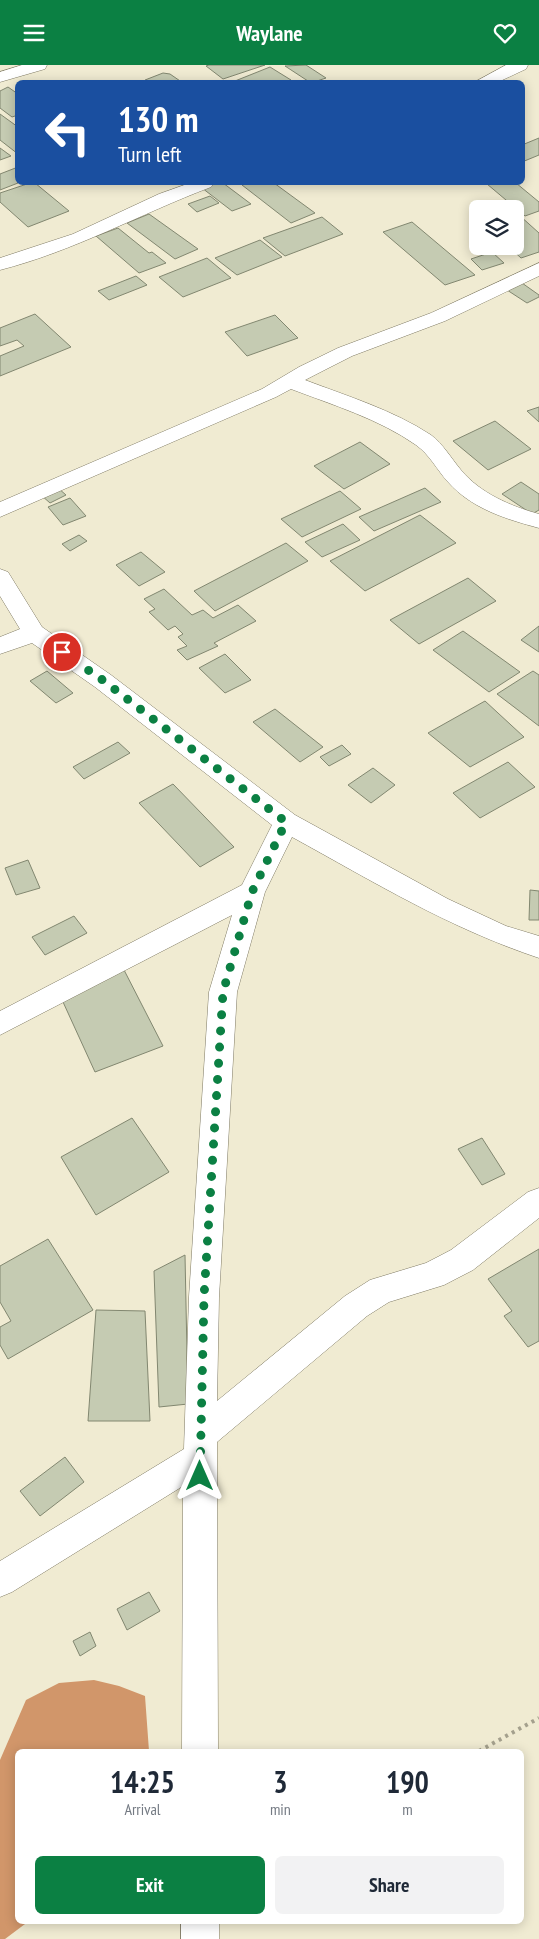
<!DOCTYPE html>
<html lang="en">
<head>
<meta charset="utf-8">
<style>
	:root { --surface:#fff; --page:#f2f2f3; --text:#1f2937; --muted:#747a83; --accent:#0b8043 }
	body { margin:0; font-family:"PT Sans Narrow",sans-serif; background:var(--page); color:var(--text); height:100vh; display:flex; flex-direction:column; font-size:19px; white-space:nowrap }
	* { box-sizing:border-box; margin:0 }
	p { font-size:16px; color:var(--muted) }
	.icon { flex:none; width:28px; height:28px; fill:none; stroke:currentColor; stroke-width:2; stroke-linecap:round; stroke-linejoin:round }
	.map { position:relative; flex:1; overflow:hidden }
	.details { position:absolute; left:15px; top:1684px; width:509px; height:175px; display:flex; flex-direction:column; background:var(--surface); border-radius:8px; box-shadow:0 2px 12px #0003 }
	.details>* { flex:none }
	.banner { position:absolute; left:15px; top:15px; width:510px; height:105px; border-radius:8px; box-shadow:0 2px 12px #0003; background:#1a4fa0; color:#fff; overflow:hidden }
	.fabs { position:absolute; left:469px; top:135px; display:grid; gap:10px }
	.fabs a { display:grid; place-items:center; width:55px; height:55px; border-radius:8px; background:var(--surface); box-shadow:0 2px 12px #0003; font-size:25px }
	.pin { position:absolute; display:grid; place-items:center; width:42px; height:42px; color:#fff; margin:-21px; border:2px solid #fff; border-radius:50%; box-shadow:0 1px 5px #0007 }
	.me { position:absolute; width:55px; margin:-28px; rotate:0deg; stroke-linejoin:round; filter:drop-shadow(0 0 4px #0008) }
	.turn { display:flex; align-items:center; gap:18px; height:105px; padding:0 20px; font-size:22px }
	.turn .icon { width:65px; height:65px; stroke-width:2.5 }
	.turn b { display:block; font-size:35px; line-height:42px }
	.eta { display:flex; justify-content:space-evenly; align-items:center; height:85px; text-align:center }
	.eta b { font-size:30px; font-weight:600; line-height:35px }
	.cta { display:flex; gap:10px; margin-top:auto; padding:10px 20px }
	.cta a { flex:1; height:58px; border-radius:8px; background:var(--accent); color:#fff; font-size:20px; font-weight:600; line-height:58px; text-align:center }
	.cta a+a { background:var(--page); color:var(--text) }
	header { display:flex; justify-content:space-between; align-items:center; height:65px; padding:0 20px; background:var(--accent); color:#fff; font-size:22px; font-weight:600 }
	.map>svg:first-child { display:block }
	.forest { fill:#d1966a }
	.building { fill:#c5cbb2; stroke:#828770 }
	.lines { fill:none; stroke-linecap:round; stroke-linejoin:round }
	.minor-casing { stroke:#7f7a64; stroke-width:1 }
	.path { stroke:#a4a08d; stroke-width:4; stroke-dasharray:3 4.5; stroke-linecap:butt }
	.minor { fill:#fff; fill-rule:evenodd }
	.route { stroke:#0b8043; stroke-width:9; stroke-dasharray:0 16.2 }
</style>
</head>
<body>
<header><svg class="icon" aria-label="menu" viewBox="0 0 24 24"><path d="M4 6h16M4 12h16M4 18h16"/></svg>Waylane<svg class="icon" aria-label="heart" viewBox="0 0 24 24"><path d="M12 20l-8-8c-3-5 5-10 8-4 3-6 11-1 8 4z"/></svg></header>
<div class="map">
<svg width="539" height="1874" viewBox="0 0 539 1874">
	<rect width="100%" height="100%" fill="#f0ebd2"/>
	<path class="forest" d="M94,1615L119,1621L145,1631L149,1686H18V1856H29L5,1874H0V1695L26,1635L59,1618Z"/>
	<g class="building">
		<path d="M265,0L223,14L206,1L209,0Z"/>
		<path d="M306,0L326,13L311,18L285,1Z"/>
		<path d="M270,2L291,15L285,18H230Z"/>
		<path d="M163,8L170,9L183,18H148L145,15Z"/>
		<path d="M8,22L18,29V50L12,52L0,43V26Z"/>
		<path d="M0,49L18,62V89L0,75Z"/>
		<path d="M539,73V90L522,97V80Z"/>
		<path d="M0,83L11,91L0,95Z"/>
		<path d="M18,102V118L0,125V109Z"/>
		<path d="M30,118H35L69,146L28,162L0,137V128Z"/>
		<path d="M217,118H223L251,139L232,146L202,123Z"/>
		<path d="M249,118H274L315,148L291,158L242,120Z"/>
		<path d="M492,118H516L539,137V146L525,151L487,119Z"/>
		<path d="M210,131L219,138L197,147L188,139Z"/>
		<path d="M149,149L198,184L175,194L127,158Z"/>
		<path d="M519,150L539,168V187L521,193L508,181H515V151Z"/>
		<path d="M322,152L343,169L285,191L263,173Z"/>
		<path d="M412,157L475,210L445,220L383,167Z"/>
		<path d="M118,163L149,188L152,187L166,198L139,208L96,171Z"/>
		<path d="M260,175L282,192L237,210L215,193Z"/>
		<path d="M492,187L504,198L482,205L471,194Z"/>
		<path d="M207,193L231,213L183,232L159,212Z"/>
		<path d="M136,211L147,220L109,235L98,226Z"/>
		<path d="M522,218L539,230V232L527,238L507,225Z"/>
		<path d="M35,249L71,282L0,311V291L24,281L17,275L0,281V263Z"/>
		<path d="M275,250L298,273L247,291L225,267Z"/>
		<path d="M539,342V357L527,346Z"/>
		<path d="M495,356L531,384L488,405L453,376Z"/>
		<path d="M360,377L390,399L344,424L314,401Z"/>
		<path d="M521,417L539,429V445L532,449L502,429Z"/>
		<path d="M58,423L66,430L50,438L41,430Z"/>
		<path d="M425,423L441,437L374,466L359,452Z"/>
		<path d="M340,426L361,444L302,472L281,454Z"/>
		<path d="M70,433L86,451L63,460L48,442Z"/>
		<path d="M420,450L456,478L365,526L330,496Z"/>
		<path d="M343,459L360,475L322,492L305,477Z"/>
		<path d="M79,470L87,476L70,486L62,479Z"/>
		<path d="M286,478L308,496L215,546L194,526Z"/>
		<path d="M141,487L165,507L139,521L116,500Z"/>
		<path d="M468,513L496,536L419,579L390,555Z"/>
		<path d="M164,524L192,550L203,545L213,553L238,540L256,556L214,578L218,581L187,595L177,585L187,581L178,572L183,569L175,561L168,565L149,547L155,544L144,534Z"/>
		<path d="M539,561V587L521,575Z"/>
		<path d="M463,566L520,607L489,627L433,585Z"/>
		<path d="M225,589L251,615L225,628L199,603Z"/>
		<path d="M47,606L73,628L56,638L30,616Z"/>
		<path d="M533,606L539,610V661L497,629Z"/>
		<path d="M485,636L524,672L470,702L428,668Z"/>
		<path d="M275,644L323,682L300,697L253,657Z"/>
		<path d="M118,677L130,688L84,714L73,702Z"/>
		<path d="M342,680L351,689L329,701L320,692Z"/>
		<path d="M508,697L535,722L480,753L453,728Z"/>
		<path d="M373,703L395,720L371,738L348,720Z"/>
		<path d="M173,719L234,782L200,802L139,738Z"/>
		<path d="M28,795L40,823L16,830L5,803Z"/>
		<path d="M530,825L539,826V855H529Z"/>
		<path d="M74,851L87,868L45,890L32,872Z"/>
		<path d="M123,903L163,981L95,1007L58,926Z"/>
		<path d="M132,1053L169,1107L96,1150L61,1092Z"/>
		<path d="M482,1073L505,1109L482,1120L458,1084Z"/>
		<path d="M48,1174L93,1245L8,1294L0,1280V1262L11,1256L0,1237V1201Z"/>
		<path d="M539,1184V1276L528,1282L504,1251L512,1246L488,1214Z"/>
		<path d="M185,1190L188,1339L159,1342L154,1206Z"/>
		<path d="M96,1245L145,1246L150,1356H88Z"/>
		<path d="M65,1392L84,1417L40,1451L20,1426Z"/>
		<path d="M149,1527L160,1546L127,1565L117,1544Z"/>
		<path d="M90,1567L96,1581L80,1591L73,1576Z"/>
	</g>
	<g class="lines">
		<g class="minor-casing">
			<g id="minor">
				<path d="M22,0H47L45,4L0,17V7Z"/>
				<path d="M506,0H528L526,4L496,18H473Z"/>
				<path d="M190,118H214L211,122C140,149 74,186 0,205V193L73,169L159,129Z"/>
				<path d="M539,198V211L445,256L352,291L305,315C347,331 393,345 431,370C443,379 451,393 461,405C480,428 510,441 539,449V463C506,454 472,444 448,417C437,405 430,390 416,380C379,354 333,340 291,324L276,332L0,452V437L262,324L299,302L338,283L431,248Z"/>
				<path d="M0,504L8,507L42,562L111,610L295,750L448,834L506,861L539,871V893C449,863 374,817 292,772L265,827L237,927L219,1232L217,1336L345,1231L370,1215L426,1198L451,1185L528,1127L539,1123V1153L473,1205L444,1220L389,1237L367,1251L217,1377L218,1686H182L183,1421L12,1527L0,1532V1496L184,1384L189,1232L209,927L232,850L0,970V946L242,820L272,760L95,622L32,578L0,589V572L20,564L0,531Z"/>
				<rect x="181" y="1856" width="38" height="18"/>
			</g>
		</g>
		<path class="path" d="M479,1686L539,1653"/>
		<use href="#minor" class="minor"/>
	</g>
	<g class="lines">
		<path class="route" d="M62,587L104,616L286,757L252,827L223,927L204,1232L200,1411"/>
	</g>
</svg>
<div class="fabs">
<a><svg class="icon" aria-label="layers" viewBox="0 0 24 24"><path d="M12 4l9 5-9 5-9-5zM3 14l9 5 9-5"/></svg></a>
</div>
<div class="pin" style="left:62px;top:587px;background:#d93025"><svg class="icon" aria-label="arrive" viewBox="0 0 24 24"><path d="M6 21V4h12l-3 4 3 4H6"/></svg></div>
<svg class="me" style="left:200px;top:1411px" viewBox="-20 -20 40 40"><path d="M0-17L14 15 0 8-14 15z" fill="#0b8043" stroke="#fff" stroke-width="4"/></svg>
<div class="banner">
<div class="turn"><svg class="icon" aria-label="left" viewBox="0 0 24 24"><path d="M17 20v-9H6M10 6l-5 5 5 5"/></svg><div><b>130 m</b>Turn left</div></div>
</div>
<section class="details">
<div class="eta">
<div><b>14:25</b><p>Arrival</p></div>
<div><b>3</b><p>min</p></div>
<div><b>190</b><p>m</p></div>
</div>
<div class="cta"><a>Exit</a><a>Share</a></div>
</section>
</div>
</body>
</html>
